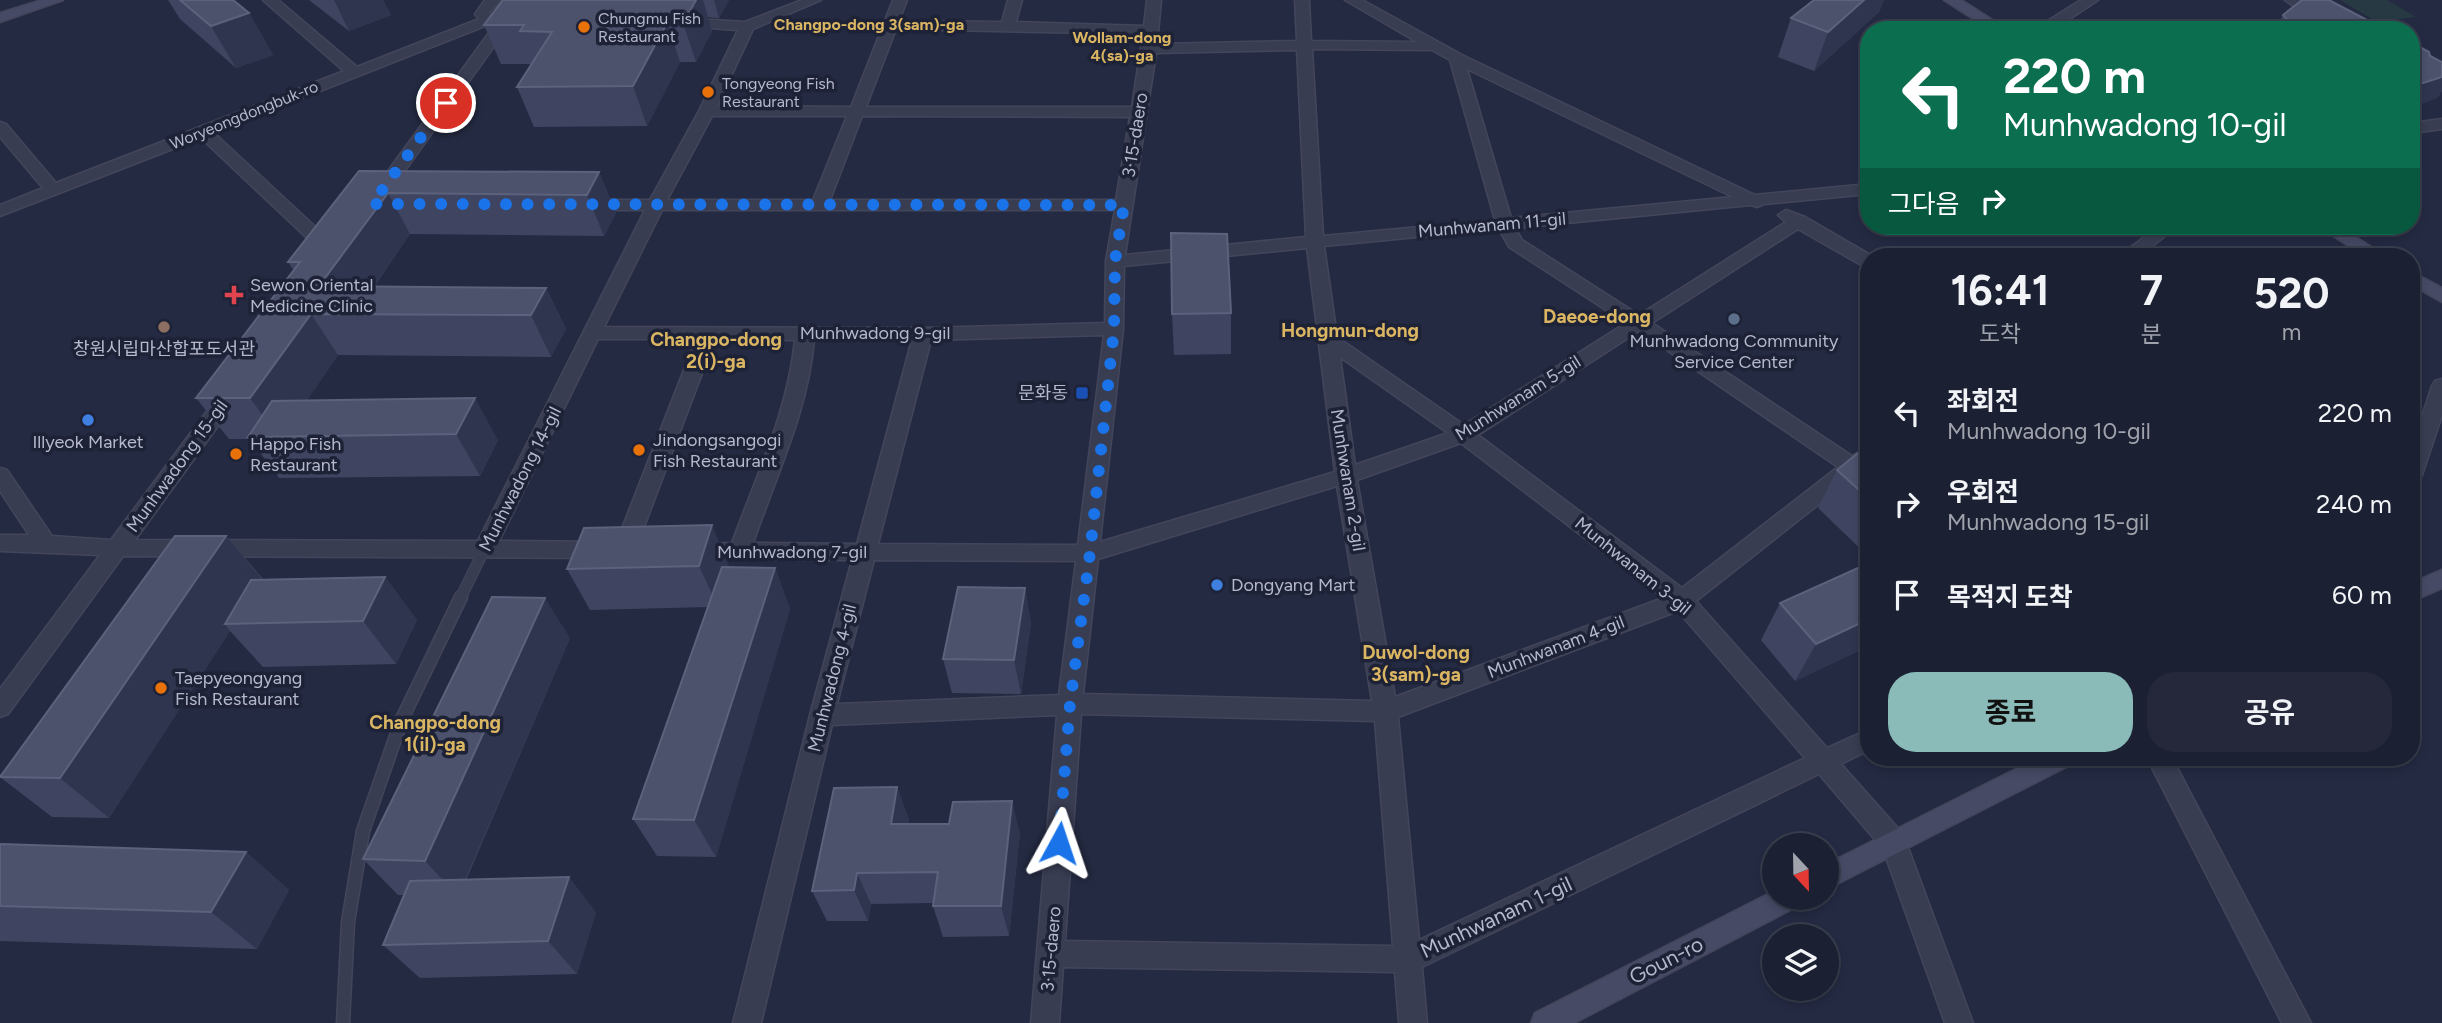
<!DOCTYPE html>
<html lang="ko">
<head>
<meta charset="utf-8">
<style>
	:root { --surface:#1b2032; --page:#24283a; --text:#f1f3f6; --muted:#a0a3ac; --line:#393e4d; --accent:#8bbbb9 }
	body { margin:0; font-family:Figtree,"Noto Sans KR",sans-serif; background:var(--page); color:var(--text); height:100vh; display:flex; flex-direction:column; font-size:26px; white-space:nowrap }
	* { box-sizing:border-box; margin:0 }
	p { font-size:23px; color:var(--muted) }
	.icon { flex:none; width:38px; height:38px; fill:none; stroke:currentColor; stroke-width:2; stroke-linecap:round; stroke-linejoin:round }
	.map { position:relative; flex:1; overflow:hidden }
	.drawer { position:absolute; left:1860px; top:248px; width:560px; height:518px; display:flex; flex-direction:column; background:var(--surface); border-radius:28px; box-shadow:0 4px 10px #0003,0 0 0 2px var(--line) }
	.drawer>* { flex:none }
	.top-card { position:absolute; left:1860px; top:21px; width:560px; height:214px; border-radius:28px; box-shadow:0 4px 10px #0003,0 0 0 2px var(--line); background:#0b6e4f; color:#fff; overflow:hidden }
	.needle { width:46px; rotate:158deg }
	.controls { position:absolute; left:1762px; top:833px; display:grid; gap:14px }
	.controls a { display:grid; place-items:center; width:77px; height:77px; border-radius:50%; background:var(--surface); box-shadow:0 4px 10px #0003,0 0 0 2px var(--line); font-size:35px }
	.pin { position:absolute; display:grid; place-items:center; width:60px; height:60px; color:#fff; margin:-30px; border:4px solid #fff; border-radius:50%; box-shadow:0 2px 7px #0007 }
	.me { position:absolute; width:77px; margin:-38px; rotate:5deg; stroke-linejoin:round; filter:drop-shadow(0 0 5px #0008) }
	.turn { display:flex; align-items:center; gap:24px; height:147px; padding:0 28px; font-size:32px }
	.turn .icon { width:91px; height:91px; stroke-width:2.5 }
	.turn b { display:block; font-size:49px; line-height:60px }
	.then { display:flex; align-items:center; height:66px; padding:0 28px; background:#0003; gap:14px; font-size:26px }
	.eta { display:flex; justify-content:space-evenly; align-items:center; height:119px; text-align:center }
	.eta b { font-size:42px; font-weight:700; line-height:49px }
	.primary-button { display:flex; gap:14px; margin-top:auto; padding:14px 28px }
	.primary-button a { flex:1; height:80px; border-radius:28px; background:var(--accent); color:#111; font-size:28px; font-weight:700; line-height:80px; text-align:center }
	.primary-button a+a { background:var(--page); color:var(--text) }
	ul { padding:0; list-style:none }
	li { display:flex; align-items:center; gap:21px; height:91px; padding:0 28px }
	li div { flex:1 }
	li b { display:block; font-size:26px }
	li em { font-style:normal }
	.map>svg:first-child { display:block }
	.green { fill:#273943 }
	.lines { fill:none; stroke-linecap:round; stroke-linejoin:round }
	.lane-far1-casing { stroke:#43465b; stroke-width:12 }
	.lane-casing { stroke:#43465b; stroke-width:15 }
	.street-casing { stroke:#43465b; stroke-width:3 }
	.secondary-casing { stroke:#43465b; stroke-width:3 }
	.lane-far1 { stroke:#393d52; stroke-width:10 }
	.lane { stroke:#393d52; stroke-width:12 }
	.street { fill:#393d52; fill-rule:evenodd }
	.secondary { fill:#474a65; fill-rule:evenodd }
	.wall { fill:#3f4560 }
	.shaded-wall { fill:#2f354f }
	.building { fill:#4c516c; stroke:#5c627b; stroke-width:2 }
	.route { stroke:#1a73e8; stroke-width:12; stroke-dasharray:0 21.6 }
	.food-dot { fill:#e8710a; stroke:#1e2237; stroke-width:2.5 }
	.health-dot { fill:#e0444e; stroke:#1e2237; stroke-width:2.5 }
	.service-dot { fill:#5c6f8a; stroke:#1e2237; stroke-width:2.5 }
	.education-dot { fill:#8d6e63; stroke:#1e2237; stroke-width:2.5 }
	.transit-dot { fill:#1a4fb4; stroke:#1e2237; stroke-width:2.5 }
	.shop-dot { fill:#3f7fe0; stroke:#1e2237; stroke-width:2.5 }
	.labels { text-anchor:middle; dominant-baseline:central; stroke-width:7; stroke-linejoin:round; paint-order:stroke }
	.far-poi-label { font-size:16px; fill:#b6b9cc; stroke:#1e2237; text-anchor:start }
	.far-neighbourhood-label { font-size:16px; font-weight:bold; fill:#dbb662; stroke:#1e2237 }
	.far-street-label { font-size:16px; fill:#b6b9cc; stroke:#1e2237 }
	.street-label { font-size:18px; fill:#b6b9cc; stroke:#1e2237 }
	.poi-label { font-size:18px; fill:#b6b9cc; stroke:#1e2237; text-anchor:start }
	.neighbourhood-label { font-size:19px; font-weight:bold; fill:#dbb662; stroke:#1e2237 }
	.near-street-label { font-size:21px; fill:#b6b9cc; stroke:#1e2237 }
</style>
</head>
<body>
<div class="map">
<svg width="2442" height="1023" viewBox="0 0 2442 1023">
	<rect width="100%" height="100%" fill="#242a42"/>
	<path class="green" d="M2340,0H2387L2416,17L2377,22Z"/>
	<g class="lines">
		<g class="lane-far1-casing">
			<path id="lane-far1" d="M460,599L484,550"/>
		</g>
		<g class="lane-casing">
			<path id="lane" d="M343,1023L348,922L363,831L402,719L461,597"/>
		</g>
		<g class="street-casing">
			<g id="street">
				<path d="M263,0H278L357,67L479,19L475,14L485,0H501L489,13C505,24 526,17 539,4L538,0H552L553,5L538,19L508,27L386,197L380,198L372,193L494,26L490,24L214,133L338,248L341,252L338,256H326L201,138L0,216V205L43,188L0,137V122L6,124L56,183L344,71Z"/>
				<path d="M802,0H821L753,29L717,106L851,107L893,0H907L899,21L1002,22L1008,0H1022L1016,22L1144,26L1147,0H1161L1157,44L1297,41L1295,0H1309L1311,41L1417,42L1345,0H1362L1462,55L1755,195L1869,184V194L1764,204L1757,207L1751,205L1515,228L1522,240L1639,315L1786,222L1778,215L1786,210L1805,217L1874,257H1869V267L1863,266L1798,229L1652,323L1852,456L1869,447V465L1866,467L1869,470V489L1862,487L1852,478L1696,601L1827,748L1869,729V750L1841,764L1903,834L1973,1023H1945L1883,849L1819,774L1422,967L1427,1023H1399L1395,972L1063,967L1059,1023H1031L1057,715L832,725L761,1023H733L810,715L852,560L696,559L688,557L685,551L688,545L732,543C756,476 788,412 795,340L715,339L633,556L625,558L617,556L614,551L612,556L604,558L123,556L8,714L0,717V689L100,555L0,551V535H29L0,491V468L7,470L52,536L111,540L222,391H236L239,396L236,401L135,540L478,541L645,210H584L576,205L584,200H650L699,111L738,30L682,26L675,22L682,18L745,22ZM896,29L1143,34L1132,107H866ZM1312,49L1432,50L1450,60L1495,220L1323,236ZM1297,50L1306,237L1125,255L1156,53ZM1467,69L1733,197L1511,218ZM712,116H847L813,200H667ZM862,116L1130,117L1116,200H830ZM662,210H1115L1106,261L1105,323L923,328L604,327ZM1499,229L1509,247L1626,323L1464,425L1337,337L1324,246ZM1307,248L1335,472L1100,542L1123,329L1124,266ZM1639,331L1838,467L1682,588L1478,435ZM1104,335L1078,545L878,544L931,340ZM598,339H696L614,549L612,544L604,542L499,541ZM814,340H912L857,544L753,543C776,476 808,411 814,340ZM1340,357L1448,433L1355,465ZM1461,443L1663,598L1395,697L1357,480ZM1337,486L1372,701L1083,694L1098,559ZM874,560L1076,561L1059,695L837,704ZM1678,611L1805,758L1419,940L1398,717ZM1081,714L1375,721L1393,946L1065,941Z"/>
				<path d="M2081,0H2098L2056,28L2026,30L2046,22Z"/>
				<path d="M2285,0H2301L2342,30H2325Z"/>
				<path d="M2442,119V129L2412,133V123Z"/>
				<path d="M2159,226H2178L2138,257H2118Z"/>
				<path d="M2442,379V415L2422,475L2419,480L2412,482V447L2432,386L2435,381Z"/>
				<path d="M2147,758H2172L2311,1023H2282Z"/>
			</g>
		</g>
		<g class="secondary-casing">
			<g id="secondary">
				<path d="M42,0H63L0,22V13Z"/>
				<path d="M1944,0H1961L2008,30H1991Z"/>
				<path d="M2318,226H2338L2387,257H2366Z"/>
				<path d="M2412,272L2442,288V302L2412,285Z"/>
				<path d="M2442,570V588L2412,601V583Z"/>
				<path d="M2038,758H2073L2070,765L1827,889V864Z"/>
				<path d="M1774,891V898H1800L1796,907L1574,1023H1531L1535,1013Z"/>
			</g>
		</g>
		<use href="#lane-far1" class="lane-far1"/>
		<use href="#lane" class="lane"/>
		<use href="#street" class="street"/>
		<use href="#secondary" class="secondary"/>
	</g>
	<g class="wall">
		<path d="M168,0H233L249,13L273,55L236,68L180,19Z"/>
		<path d="M309,0H383L391,15L349,31Z"/>
		<path d="M503,0H729L719,18L708,17L712,31L696,62H680L647,126L534,127L517,87L531,64H501L484,25Z"/>
		<path d="M1814,0H1884L1879,12L1814,71L1778,57L1791,18Z"/>
		<path d="M2283,15L2386,30H2274Z"/>
		<path d="M2412,43L2442,62V91L2437,98L2412,107Z"/>
		<path d="M359,171L599,172L616,213L604,236L410,234L374,287L546,288L566,329L551,357L338,355L307,400L498,440L480,476L279,478L250,439H229L196,398L294,271L288,262Z"/>
		<path d="M1231,313V354L1174,355L1172,314Z"/>
		<path d="M1869,453V557L1818,508L1837,470Z"/>
		<path d="M226,536L263,579L385,577L417,620L396,664L263,667L230,631L109,818L52,817L0,777Z"/>
		<path d="M1869,563V646L1795,681L1761,640L1780,603Z"/>
		<path d="M729,566V568H775L790,609L716,857L657,856L633,819L708,607L590,610L567,569Z"/>
		<path d="M1025,588L1031,623L1021,694L952,693L943,659Z"/>
		<path d="M570,638L466,880L596,912L577,974L420,978L383,945L404,895H398L363,859Z"/>
		<path d="M897,787L909,820L908,824L1020,833L1009,936L943,937L933,906V903L871,904L868,921H827L812,891Z"/>
		<path d="M0,844L246,852L289,890L257,949L0,941Z"/>
	</g>
	<g class="shaded-wall">
		<path d="M334,0H383L391,15L349,31Z"/>
		<path d="M696,0H703L712,31L696,62L683,23Z"/>
		<path d="M714,0H729L719,18Z"/>
		<path d="M1864,0H1884L1879,12L1814,71L1828,32Z"/>
		<path d="M249,13L273,55L236,68L211,26Z"/>
		<path d="M667,23L680,62L647,126L633,86Z"/>
		<path d="M2442,77V91L2437,98L2412,107V99L2423,83Z"/>
		<path d="M599,172L616,213L604,236L587,195Z"/>
		<path d="M388,193L410,234L355,314L319,286Z"/>
		<path d="M546,288L566,329L551,357L531,315Z"/>
		<path d="M311,314L338,355L283,436H278L250,398Z"/>
		<path d="M475,398L498,440L480,476L456,434Z"/>
		<path d="M712,525L729,566L718,607L699,566Z"/>
		<path d="M226,536L263,580L225,624L230,631L109,818L60,778Z"/>
		<path d="M775,568L790,609L716,857L694,820Z"/>
		<path d="M385,577L417,620L396,664L363,621Z"/>
		<path d="M1025,588L1031,623L1021,694L1014,660Z"/>
		<path d="M545,598L570,638L458,896L425,861Z"/>
		<path d="M1869,619V646L1795,681L1816,644Z"/>
		<path d="M897,787L909,820L902,856L891,824Z"/>
		<path d="M1012,801L1020,833L1009,936L1001,906Z"/>
		<path d="M246,852L289,890L257,949L211,912Z"/>
		<path d="M857,873L871,904L868,921L854,890Z"/>
		<path d="M569,877L596,912L577,974L548,941Z"/>
	</g>
	<g class="building">
		<path d="M180,0H233L249,13L211,26Z"/>
		<path d="M503,0H696L683,23H667L633,86L517,87L552,32L520,31L524,25H484Z"/>
		<path d="M1814,0H1864L1828,32L1791,18Z"/>
		<path d="M2302,0H2329L2386,30H2299L2294,27L2283,15Z"/>
		<path d="M2412,43L2429,52L2430,56L2442,62V77L2423,83L2412,78Z"/>
		<path d="M359,171L599,172L587,195L388,193L319,286L546,288L531,315L311,314L250,398H196L300,262H288Z"/>
		<path d="M1171,233L1227,234L1231,313L1172,314Z"/>
		<path d="M475,398L456,434L248,437L272,401Z"/>
		<path d="M1864,448L1869,453V499L1837,470Z"/>
		<path d="M712,525L699,566L567,569L584,528Z"/>
		<path d="M175,536H226L60,778L0,777Z"/>
		<path d="M1869,563V619L1816,644L1780,603Z"/>
		<path d="M722,567L775,568L694,820L633,819Z"/>
		<path d="M385,577L363,621L225,624L251,580Z"/>
		<path d="M958,587L1025,588L1014,660L943,659Z"/>
		<path d="M492,597L545,598L425,861L363,859Z"/>
		<path d="M897,787L891,824H949L953,802L1012,801L1001,906H933L938,872L857,873L854,890L812,891L834,788Z"/>
		<path d="M0,844L246,852L211,912L0,906Z"/>
		<path d="M569,877L548,941L383,945L410,881Z"/>
	</g>
	<g class="lines">
		<path class="route" d="M446,103L372,204L1124,205L1115,261L1114,329L1090,553L1070,704L1059,843"/>
	</g>
	<g class="food-dot">
		<circle cx="584" cy="27" r="7"/>
		<circle cx="708" cy="92" r="7"/>
		<circle cx="639" cy="450" r="7"/>
		<circle cx="236" cy="454" r="7"/>
		<circle cx="161" cy="688" r="7"/>
	</g>
	<path class="health-dot" d="M230.5 284.5h7v7h7v7h-7v7h-7v-7h-7v-7h7z"/>
	<circle class="service-dot" cx="1734" cy="319" r="7"/>
	<circle class="education-dot" cx="164" cy="327" r="7"/>
	<rect class="transit-dot" x="1075" y="386" width="14" height="14" rx="3.5"/>
	<g class="shop-dot">
		<circle cx="88" cy="420" r="7"/>
		<circle cx="1217" cy="585" r="7"/>
	</g>
	<g class="labels">
		<g class="far-poi-label">
			<text x="598" y="18">Chungmu Fish<tspan x="598" dy="18">Restaurant</tspan></text>
			<text x="722" y="83">Tongyeong Fish<tspan x="722" dy="18">Restaurant</tspan></text>
		</g>
		<g class="far-neighbourhood-label">
			<text x="869" y="24">Changpo-dong 3(sam)-ga</text>
			<text x="1122" y="37">Wollam-dong<tspan x="1122" dy="18">4(sa)-ga</tspan></text>
		</g>
		<g class="far-street-label">
			<text transform="translate(244 115) rotate(-22)">Woryeongdongbuk-ro</text>
		</g>
		<g class="street-label">
			<text transform="translate(1135 135) rotate(-81)">3·15-daero</text>
			<text transform="translate(1492 225) rotate(-5)">Munhwanam 11-gil</text>
			<text x="875" y="333">Munhwadong 9-gil</text>
			<text transform="translate(1518 398) rotate(-32)">Munhwanam 5-gil</text>
			<text transform="translate(177 466) rotate(-54)">Munhwadong 15-gil</text>
			<text transform="translate(520 479) rotate(-63)">Munhwadong 14-gil</text>
			<text transform="translate(1348 480) rotate(81)">Munhwanam 2-gil</text>
			<text x="792" y="552">Munhwadong 7-gil</text>
			<text transform="translate(1633 566) rotate(39)">Munhwanam 3-gil</text>
			<text transform="translate(1556 647) rotate(-21)">Munhwanam 4-gil</text>
			<text transform="translate(832 678) rotate(-76)">Munhwadong 4-gil</text>
			<text transform="translate(1051 949) rotate(-85)">3·15-daero</text>
		</g>
		<g class="poi-label">
			<text x="250" y="285">Sewon Oriental<tspan x="250" dy="21">Medicine Clinic</tspan></text>
			<text x="1734" y="341" text-anchor="middle">Munhwadong Community<tspan x="1734" dy="21">Service Center</tspan></text>
			<text x="164" y="349" text-anchor="middle">창원시립마산합포도서관</text>
			<text x="1068" y="393" text-anchor="end">문화동</text>
			<text x="653" y="440">Jindongsangogi<tspan x="653" dy="21">Fish Restaurant</tspan></text>
			<text x="88" y="442" text-anchor="middle">Illyeok Market</text>
			<text x="250" y="444">Happo Fish<tspan x="250" dy="21">Restaurant</tspan></text>
			<text x="1231" y="585">Dongyang Mart</text>
			<text x="175" y="678">Taepyeongyang<tspan x="175" dy="21">Fish Restaurant</tspan></text>
		</g>
		<g class="neighbourhood-label">
			<text x="1597" y="316">Daeoe-dong</text>
			<text x="1350" y="330">Hongmun-dong</text>
			<text x="716" y="339">Changpo-dong<tspan x="716" dy="22">2(i)-ga</tspan></text>
			<text x="1416" y="652">Duwol-dong<tspan x="1416" dy="22">3(sam)-ga</tspan></text>
			<text x="435" y="722">Changpo-dong<tspan x="435" dy="22">1(il)-ga</tspan></text>
		</g>
		<g class="near-street-label">
			<text transform="translate(1496 917) rotate(-25)">Munhwanam 1-gil</text>
			<text transform="translate(1666 960) rotate(-27)">Goun-ro</text>
		</g>
	</g>
</svg>
<div class="controls">
<a><svg class="needle" viewBox="-14 -14 28 28"><path d="M0-13l5 13h-10z" fill="#e53935"/><path d="M0 13l5-13h-10z" fill="#a0a3ac"/></svg></a>
<a><svg class="icon" aria-label="layers" viewBox="0 0 24 24"><path d="M12 4l9 5-9 5-9-5zM3 14l9 5 9-5"/></svg></a>
</div>
<div class="pin" style="left:446px;top:103px;background:#d93025"><svg class="icon" aria-label="arrive" viewBox="0 0 24 24"><path d="M6 21V4h12l-3 4 3 4H6"/></svg></div>
<svg class="me" style="left:1059px;top:843px" viewBox="-20 -20 40 40"><path d="M0-17L14 15 0 8-14 15z" fill="#1a73e8" stroke="#fff" stroke-width="4"/></svg>
<div class="top-card">
<div class="turn"><svg class="icon" aria-label="left" viewBox="0 0 24 24"><path d="M17 20v-9H6M10 6l-5 5 5 5"/></svg><div><b>220 m</b>Munhwadong 10-gil</div></div>
<div class="then">그다음<svg class="icon" aria-label="right" viewBox="0 0 24 24"><path d="M7 20v-9h11M14 6l5 5-5 5"/></svg></div>
</div>
<section class="drawer">
<div class="eta">
<div><b>16:41</b><p>도착</p></div>
<div><b>7</b><p>분</p></div>
<div><b>520</b><p>m</p></div>
</div>
<ul>
<li><svg class="icon" aria-label="left" viewBox="0 0 24 24"><path d="M17 20v-9H6M10 6l-5 5 5 5"/></svg><div><b>좌회전</b><p>Munhwadong 10-gil</p></div><em>220 m</em></li>
<li><svg class="icon" aria-label="right" viewBox="0 0 24 24"><path d="M7 20v-9h11M14 6l5 5-5 5"/></svg><div><b>우회전</b><p>Munhwadong 15-gil</p></div><em>240 m</em></li>
<li><svg class="icon" aria-label="arrive" viewBox="0 0 24 24"><path d="M6 21V4h12l-3 4 3 4H6"/></svg><div><b>목적지 도착</b></div><em>60 m</em></li>
</ul>
<div class="primary-button"><a>종료</a><a>공유</a></div>
</section>
</div>
</body>
</html>
